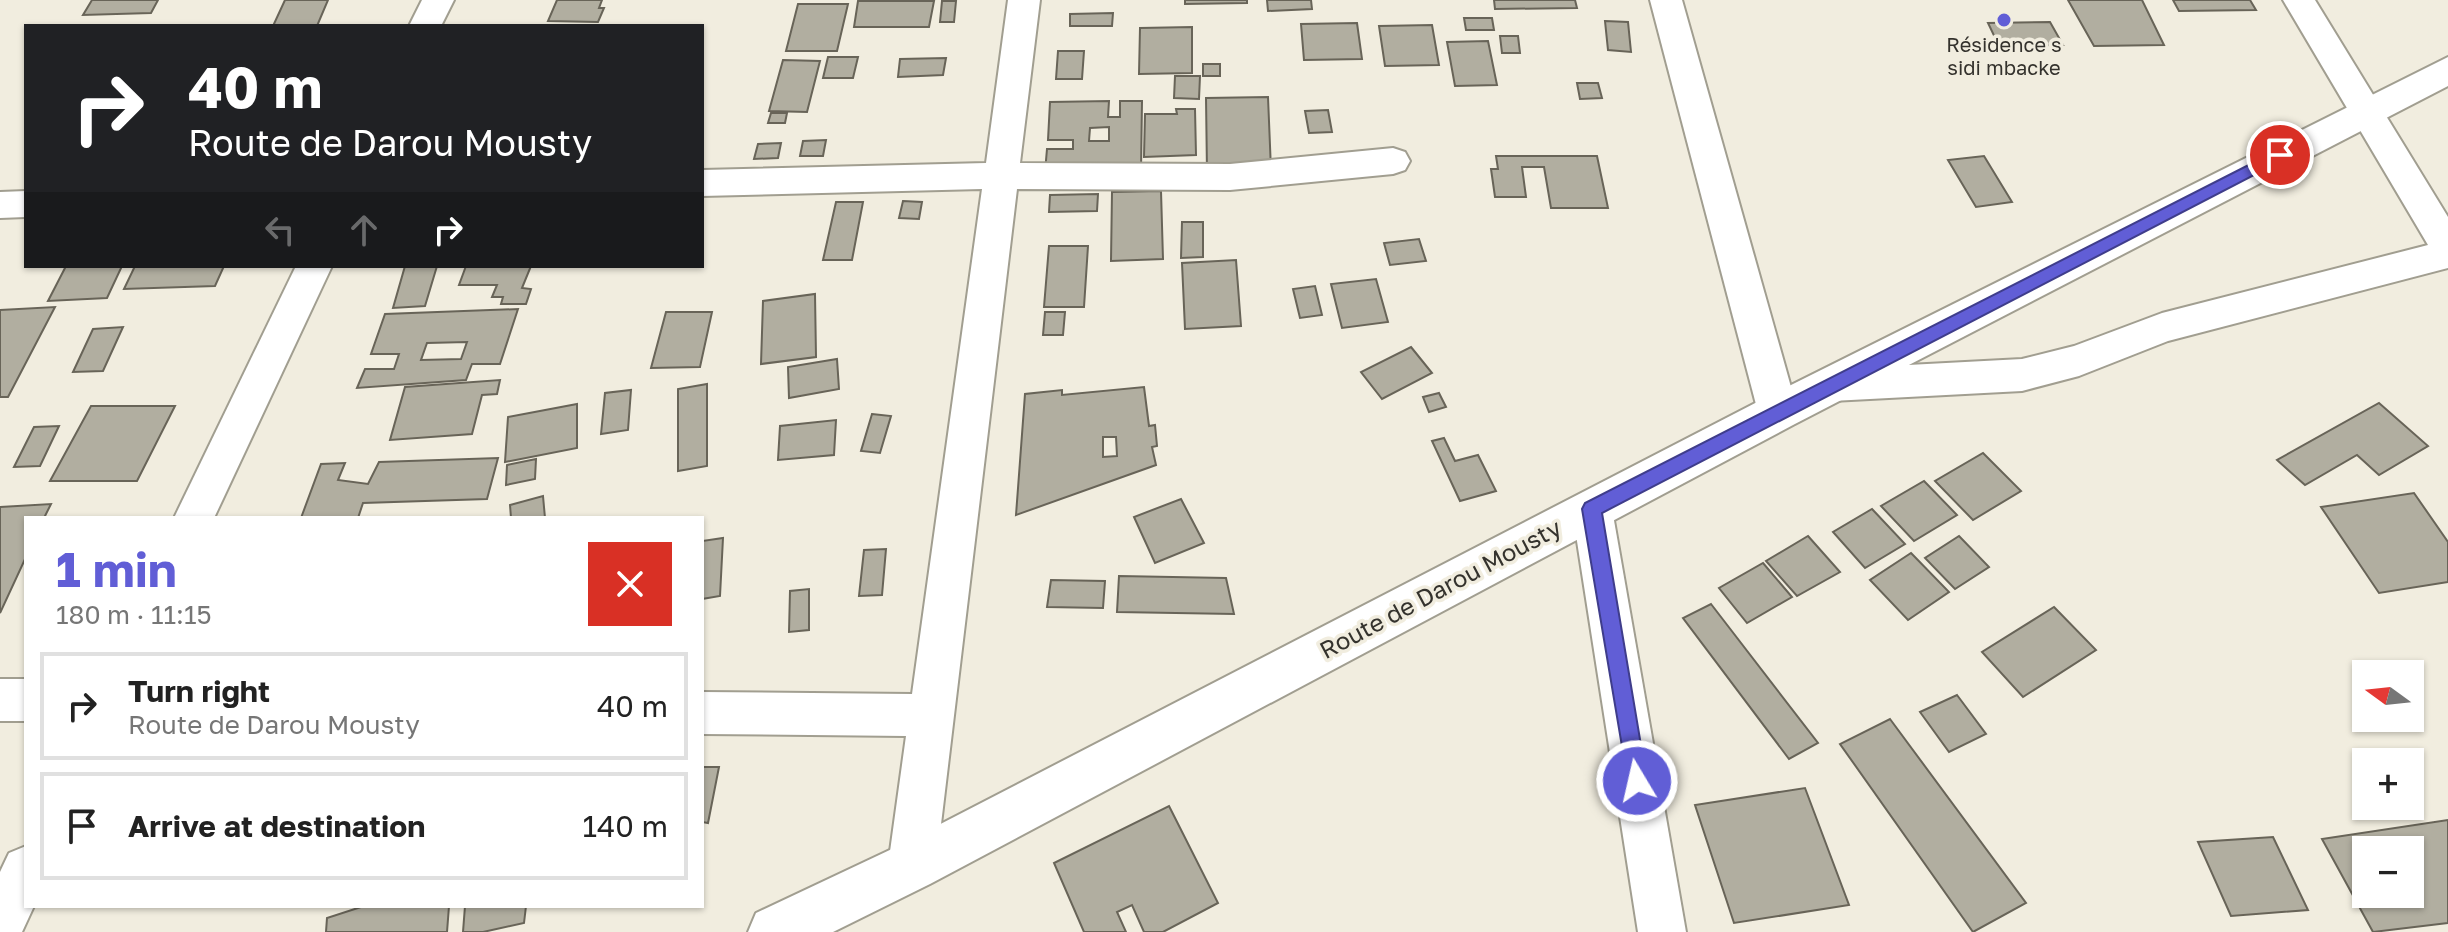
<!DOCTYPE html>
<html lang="en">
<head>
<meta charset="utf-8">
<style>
	:root { --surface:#fff; --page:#f6f6f6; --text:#222; --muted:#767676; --line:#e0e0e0; --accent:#615ed6 }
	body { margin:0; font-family:"Golos Text",sans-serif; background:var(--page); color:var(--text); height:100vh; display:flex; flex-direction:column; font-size:30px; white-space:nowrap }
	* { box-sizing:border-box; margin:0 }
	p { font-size:26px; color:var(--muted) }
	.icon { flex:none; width:44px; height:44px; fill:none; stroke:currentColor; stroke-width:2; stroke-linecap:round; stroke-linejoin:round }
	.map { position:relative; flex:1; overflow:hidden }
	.sheet { position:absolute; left:24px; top:516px; width:680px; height:392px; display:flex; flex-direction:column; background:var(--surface); border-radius:0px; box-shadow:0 2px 6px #0004 }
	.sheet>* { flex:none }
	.banner { position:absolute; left:24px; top:24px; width:680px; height:244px; border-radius:0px; box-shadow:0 2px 6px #0004; background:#202124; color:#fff; overflow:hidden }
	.needle { width:52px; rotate:285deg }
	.fabs { position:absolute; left:2352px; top:660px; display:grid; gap:16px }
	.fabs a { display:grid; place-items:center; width:72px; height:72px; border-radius:0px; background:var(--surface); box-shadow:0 2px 6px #0004; font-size:40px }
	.pin { position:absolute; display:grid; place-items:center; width:68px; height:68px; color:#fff; margin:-34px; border:4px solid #fff; border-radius:50%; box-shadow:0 2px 8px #0007 }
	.me { position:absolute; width:88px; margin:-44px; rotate:351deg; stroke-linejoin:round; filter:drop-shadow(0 0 6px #0008) }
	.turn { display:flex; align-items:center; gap:28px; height:168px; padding:0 32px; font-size:36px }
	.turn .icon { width:104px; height:104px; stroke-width:2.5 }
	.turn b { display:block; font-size:56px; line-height:68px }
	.lanes { display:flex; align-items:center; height:76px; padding:0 32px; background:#0003; justify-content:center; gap:40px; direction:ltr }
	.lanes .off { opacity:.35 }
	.round { display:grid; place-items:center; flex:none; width:84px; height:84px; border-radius:0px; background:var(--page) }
	.summary { display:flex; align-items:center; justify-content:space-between; height:136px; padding:0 32px }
	h1 { font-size:48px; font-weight:700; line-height:60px; color:var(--accent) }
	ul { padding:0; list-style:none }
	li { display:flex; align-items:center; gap:24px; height:108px; margin:0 16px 12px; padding:0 16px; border:4px solid var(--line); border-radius:0px }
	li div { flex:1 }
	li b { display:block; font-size:30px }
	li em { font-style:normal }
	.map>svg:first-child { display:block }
	.building { fill:#b1aea0; stroke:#686458; stroke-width:2; fill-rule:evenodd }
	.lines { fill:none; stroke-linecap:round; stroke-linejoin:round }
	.street-casing { stroke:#a19e90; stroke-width:4 }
	.primary-casing { stroke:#a19e90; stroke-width:4 }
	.street { fill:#fff; fill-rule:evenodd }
	.primary { fill:#fff; fill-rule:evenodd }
	.route { fill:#615ed6; stroke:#3f3d8b; stroke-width:2 }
	.poi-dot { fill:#615ed6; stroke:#f1eddf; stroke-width:3 }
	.labels { text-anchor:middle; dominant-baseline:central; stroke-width:7; stroke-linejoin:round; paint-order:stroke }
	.far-poi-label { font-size:20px; fill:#34322d; stroke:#f1eddf }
	.street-label { font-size:24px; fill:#34322d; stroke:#f1eddf }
</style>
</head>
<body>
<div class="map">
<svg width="2448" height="932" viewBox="0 0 2448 932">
	<rect width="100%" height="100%" fill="#f1eddf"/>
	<g class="building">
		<path d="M92,0H158L151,13L83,15Z"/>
		<path d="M285,0H328L317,26H273Z"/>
		<path d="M557,0H602L599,8H604L598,22L548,21Z"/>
		<path d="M1185,0H1247V3L1185,4Z"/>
		<path d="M1267,0H1311L1312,9L1268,11Z"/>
		<path d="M1494,0H1575L1577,8L1495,9Z"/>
		<path d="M2068,0H2142L2164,45L2094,46Z"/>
		<path d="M2173,0H2250L2256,10L2179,11Z"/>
		<path d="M858,1H934L929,27H854Z"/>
		<path d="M942,1H956L954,22H940Z"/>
		<path d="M798,4H848L837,51H786Z"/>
		<path d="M1113,13L1112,26H1070V14Z"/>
		<path d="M1464,18H1492L1494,30H1466Z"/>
		<path d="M1605,21L1628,22L1631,52L1608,50Z"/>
		<path d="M2050,22L2063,45L1999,46L1988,23Z"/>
		<path d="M1357,23L1362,59L1304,60L1301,24Z"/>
		<path d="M1432,25L1439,65L1385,66L1379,26Z"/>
		<path d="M1192,27V73L1139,74L1140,28Z"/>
		<path d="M1500,36H1518L1520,53H1502Z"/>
		<path d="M1488,41L1497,85L1455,86L1447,42Z"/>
		<path d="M1058,51H1084L1082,79H1056Z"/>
		<path d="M828,57H858L853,78H823Z"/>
		<path d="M946,58L943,75L898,77L900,59Z"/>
		<path d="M783,60L820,61L807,112L769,111Z"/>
		<rect x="1203" y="64" width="17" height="12"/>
		<path d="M1175,76H1200L1199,99L1174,98Z"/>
		<path d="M1577,83H1598L1602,98L1580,99Z"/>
		<path d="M1268,97L1271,170L1207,172L1206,98Z"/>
		<path d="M1109,101L1108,117H1120V101H1142L1141,171L1045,172L1047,149H1073V140H1048L1050,102ZM1109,127V141H1089L1090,128Z"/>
		<path d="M1176,109H1195L1196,155L1144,157L1145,114H1177Z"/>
		<path d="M1328,110L1332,132L1309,133L1305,111Z"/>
		<path d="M771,113H787L785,123H768Z"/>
		<path d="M826,140L823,156H800L803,141Z"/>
		<path d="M781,143L778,158L754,159L758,144Z"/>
		<path d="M1496,156H1597L1608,208H1551L1544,167H1522L1526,197H1495L1491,169H1498Z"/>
		<path d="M1984,156L2012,202L1976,207L1948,160Z"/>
		<path d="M1161,191L1163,259L1111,261L1112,192Z"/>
		<path d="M1098,194L1097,211L1049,212L1050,195Z"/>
		<path d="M903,201L922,202L919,219L899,218Z"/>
		<path d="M836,202H863L852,260H823Z"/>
		<path d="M1182,222H1203V257L1181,258Z"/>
		<path d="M1419,239L1426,261L1390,265L1384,243Z"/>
		<path d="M1049,246H1088L1084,307H1044Z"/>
		<path d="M1236,260L1241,326L1185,329L1182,263Z"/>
		<path d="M66,266H122L107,298L48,301Z"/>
		<path d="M135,266H224L215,286L124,289Z"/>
		<path d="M405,266H437L425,306L393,308Z"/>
		<path d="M466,266H531L522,288L531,289L526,304H501L503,297H492L497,285H459Z"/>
		<path d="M1376,279L1388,322L1342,328L1331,284Z"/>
		<path d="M1315,286L1322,315L1300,318L1293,289Z"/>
		<path d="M815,294L816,357L761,364L763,301Z"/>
		<path d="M55,307L8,397H0V310Z"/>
		<path d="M518,309L500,364H472L466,380L357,388L365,369H394L399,354H371L385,314ZM467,342L461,359L421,360L427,343Z"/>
		<path d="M666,312H712L700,367L651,368Z"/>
		<path d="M1045,312H1065L1063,335H1043Z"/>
		<path d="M123,327L103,371L73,372L93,329Z"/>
		<path d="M1411,347L1432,373L1382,399L1361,372Z"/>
		<path d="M837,359L839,389L789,398L788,367Z"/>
		<path d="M500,380L497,394L482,395L472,434L390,440L405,387Z"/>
		<path d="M707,384V466L678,471V389Z"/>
		<path d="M1144,387L1149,426L1155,425L1157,446L1152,447L1156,465L1016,515L1025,394L1062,390V395ZM1103,437H1116L1117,456L1103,457Z"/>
		<path d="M631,390L628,430L601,434L605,393Z"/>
		<path d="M1439,393L1446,407L1429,412L1423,397Z"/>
		<path d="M2379,403L2428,446L2379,475L2357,455L2305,485L2277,460Z"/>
		<path d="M577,404V448L505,462L508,417Z"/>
		<path d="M91,406H175L137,481H50Z"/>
		<path d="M872,414L891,416L880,453L861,451Z"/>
		<path d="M836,420L834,455L778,460L780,426Z"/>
		<path d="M59,426L40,466L14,467L34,427Z"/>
		<path d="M1444,438L1455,461L1478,455L1496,491L1460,501L1432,441Z"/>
		<path d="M1983,453L2021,491L1973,520L1935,481Z"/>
		<path d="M498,458L487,499L363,503L358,518H301L321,464L345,463L338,480L368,484L379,462Z"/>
		<path d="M536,459L535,479L506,485L507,465Z"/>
		<path d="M1924,481L1957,515L1914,541L1881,506Z"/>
		<path d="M2414,493L2448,542V582L2379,593L2321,507Z"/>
		<path d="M543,496L545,518H511L510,505Z"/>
		<path d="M1181,499L1204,543L1155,563L1134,517Z"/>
		<path d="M51,504L44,518H26V557L0,613V507Z"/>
		<path d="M1872,509L1905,544L1865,568L1833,532Z"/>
		<path d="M1808,536L1840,572L1797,596L1766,561Z"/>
		<path d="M1959,536L1989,567L1955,589L1925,558Z"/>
		<path d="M723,538L720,596L702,599V541Z"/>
		<path d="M886,549L882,595L859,596L864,550Z"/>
		<path d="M1911,553L1949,592L1908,620L1870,580Z"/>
		<path d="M1763,563L1792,597L1747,623L1719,588Z"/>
		<path d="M1119,576L1226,578L1234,614L1117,612Z"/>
		<path d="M1051,580L1105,581L1103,608L1047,607Z"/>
		<path d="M809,589V630L789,632L790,591Z"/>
		<path d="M1711,604L1818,743L1789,759L1683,618Z"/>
		<path d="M2054,607L2096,650L2023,697L1982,652Z"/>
		<path d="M1957,695L1986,734L1949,752L1920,712Z"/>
		<path d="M1890,719L2026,903L1973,932L1840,744Z"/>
		<path d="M702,767H719L708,823L702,822Z"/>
		<path d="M1805,788L1849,905L1734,923L1695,805Z"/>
		<path d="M1169,806L1218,903L1163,932H1144L1132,905L1117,912L1126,932H1084L1054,863Z"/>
		<path d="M2448,820V923L2373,932L2322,839ZM2366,850H2410V894H2366Z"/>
		<path d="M2273,837L2308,910L2231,916L2198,842Z"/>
		<path d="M364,906H449L447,932H326L327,918Z"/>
		<path d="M465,906H526L524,923L483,932H463Z"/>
	</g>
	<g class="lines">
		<g class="street-casing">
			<g id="street">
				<path d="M422,0H454L441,26H409Z"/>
				<path d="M1008,0H1040L1020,163L1230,164L1393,148L1405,152L1410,161L1405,170L1393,174L1230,190L1017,189L936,866L929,883L912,890L895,883L888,866L906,736L702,734V692L912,694L982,189L702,196V170L986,163Z"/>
				<path d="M1650,0H1682L1798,412L1792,424L1778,428L1764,424L1758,412Z"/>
				<path d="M2283,0H2315L2448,217V268L2168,341L2079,376L2022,391L1832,401L1818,396L1813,385L1818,374L1832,369L2022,359L2074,346L2162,313L2428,245Z"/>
				<path d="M26,191V217L0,218V192Z"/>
				<path d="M296,266H332L214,518H174Z"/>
				<path d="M1592,491L1606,496L1612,509L1686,932H1638L1572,509L1578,496Z"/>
				<rect x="0" y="679" width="26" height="42"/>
				<path d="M26,846V906H34L22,932H0V872L9,853Z"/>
			</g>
		</g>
		<g class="primary-casing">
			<path id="primary" d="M2448,57V86L1793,425L930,884L833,932H748L756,913L894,848L1763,399Z"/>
		</g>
		<use href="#street" class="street"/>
		<use href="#primary" class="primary"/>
	</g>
	<path class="route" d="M2280,149L2288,155L2285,159L1602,513L1647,781L1644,788L1637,791L1629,788L1582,509L1585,503Z"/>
	<circle class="poi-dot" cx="2004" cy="20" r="8"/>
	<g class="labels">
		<g class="far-poi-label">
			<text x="2004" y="44">Résidence s<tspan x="2004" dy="23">sidi mbacke</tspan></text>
		</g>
		<g class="street-label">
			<text transform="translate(1440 588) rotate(-28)">Route de Darou Mousty</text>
		</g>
	</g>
</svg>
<div class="fabs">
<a><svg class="needle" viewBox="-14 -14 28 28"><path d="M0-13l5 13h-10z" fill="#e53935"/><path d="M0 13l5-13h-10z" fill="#767676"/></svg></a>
<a>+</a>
<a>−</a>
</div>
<div class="pin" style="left:2280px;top:155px;background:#d93025"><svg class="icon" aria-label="arrive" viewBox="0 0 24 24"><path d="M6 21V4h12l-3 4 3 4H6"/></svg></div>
<svg class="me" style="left:1637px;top:781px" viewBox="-20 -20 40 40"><circle r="17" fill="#615ed6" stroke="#fff" stroke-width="3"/><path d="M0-11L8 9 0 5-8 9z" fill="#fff"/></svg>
<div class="banner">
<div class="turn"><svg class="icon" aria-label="right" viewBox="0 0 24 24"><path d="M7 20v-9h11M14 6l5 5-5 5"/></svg><div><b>40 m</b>Route de Darou Mousty</div></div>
<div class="lanes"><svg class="icon off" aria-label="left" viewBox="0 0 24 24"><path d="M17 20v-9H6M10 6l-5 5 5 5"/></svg><svg class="icon off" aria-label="ahead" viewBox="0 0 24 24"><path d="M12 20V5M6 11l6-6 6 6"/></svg><svg class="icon" aria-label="right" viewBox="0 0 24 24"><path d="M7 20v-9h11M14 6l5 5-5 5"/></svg></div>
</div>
<section class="sheet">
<div class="summary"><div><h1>1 min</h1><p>180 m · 11:15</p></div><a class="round" style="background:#d93025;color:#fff"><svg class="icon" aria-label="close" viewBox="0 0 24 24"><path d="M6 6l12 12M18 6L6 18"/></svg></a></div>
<ul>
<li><svg class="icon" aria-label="right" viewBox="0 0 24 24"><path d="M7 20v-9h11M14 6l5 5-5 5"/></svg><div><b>Turn right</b><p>Route de Darou Mousty</p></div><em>40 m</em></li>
<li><svg class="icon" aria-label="arrive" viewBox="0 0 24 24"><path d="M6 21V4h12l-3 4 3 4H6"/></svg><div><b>Arrive at destination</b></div><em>140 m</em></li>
</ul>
</section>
</div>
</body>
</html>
